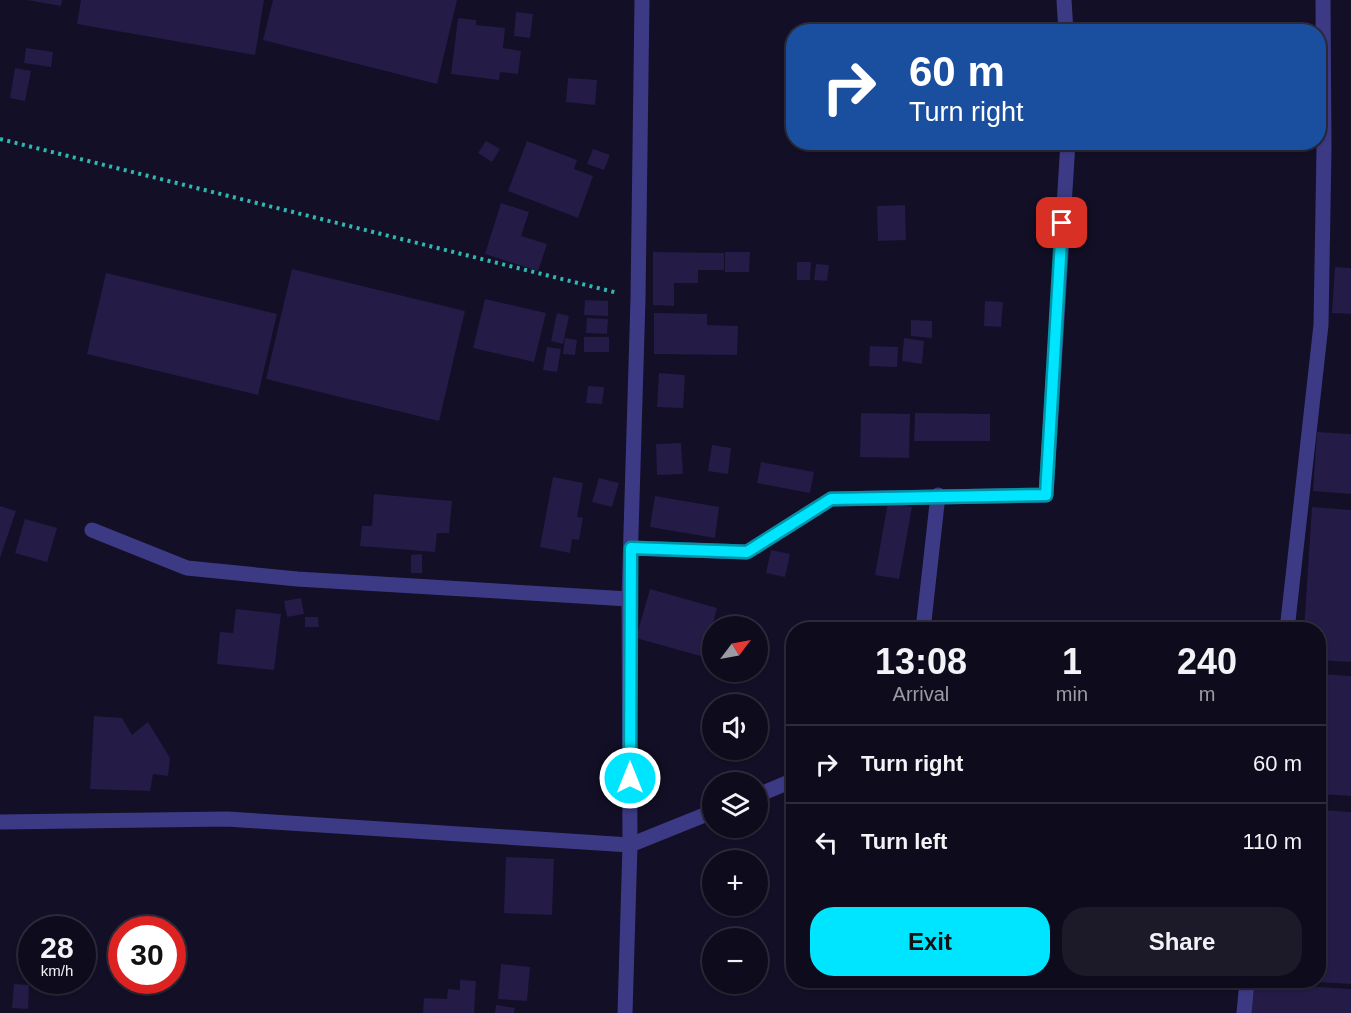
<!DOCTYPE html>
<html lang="en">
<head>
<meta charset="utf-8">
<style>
	:root { --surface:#0e0b1c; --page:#1c1929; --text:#f1f3f6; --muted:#9b9ba3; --line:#2e2b3b; --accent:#00e5ff }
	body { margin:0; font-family:Helvetica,sans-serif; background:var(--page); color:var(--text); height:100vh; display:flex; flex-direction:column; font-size:22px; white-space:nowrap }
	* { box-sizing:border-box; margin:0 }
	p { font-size:20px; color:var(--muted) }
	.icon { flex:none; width:33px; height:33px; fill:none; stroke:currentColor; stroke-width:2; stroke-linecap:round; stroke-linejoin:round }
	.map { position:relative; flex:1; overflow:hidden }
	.drawer { position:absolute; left:786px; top:622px; width:540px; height:366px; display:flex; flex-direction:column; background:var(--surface); border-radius:24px; box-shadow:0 2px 4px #0004,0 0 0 2px var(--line) }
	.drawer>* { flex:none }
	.hud { position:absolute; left:786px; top:24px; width:540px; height:126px; border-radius:24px; box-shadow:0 2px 4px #0004,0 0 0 2px var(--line); background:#1a4fa0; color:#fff; overflow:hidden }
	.needle { width:39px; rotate:58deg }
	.fabs { position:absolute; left:702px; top:616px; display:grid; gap:12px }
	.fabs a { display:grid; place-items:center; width:66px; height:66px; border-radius:50%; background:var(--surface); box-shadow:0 2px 4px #0004,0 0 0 2px var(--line); font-size:30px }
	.speed { position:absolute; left:18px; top:916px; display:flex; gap:12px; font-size:30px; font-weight:700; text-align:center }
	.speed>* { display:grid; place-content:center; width:78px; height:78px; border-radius:50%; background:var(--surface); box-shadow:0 2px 4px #0004,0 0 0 2px var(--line); line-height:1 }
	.speed small { font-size:15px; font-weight:400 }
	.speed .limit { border:9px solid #d22; background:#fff; color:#111 }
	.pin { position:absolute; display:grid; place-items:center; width:51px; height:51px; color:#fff; margin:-26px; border-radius:12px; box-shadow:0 3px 9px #0006 }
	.me { position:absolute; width:66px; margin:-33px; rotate:0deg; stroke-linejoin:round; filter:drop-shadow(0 0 4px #0008) }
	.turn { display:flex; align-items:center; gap:21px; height:126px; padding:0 24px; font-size:27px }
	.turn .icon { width:78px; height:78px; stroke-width:2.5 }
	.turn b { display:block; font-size:42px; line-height:51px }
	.eta { display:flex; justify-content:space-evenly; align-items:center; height:102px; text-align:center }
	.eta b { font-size:36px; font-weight:700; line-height:42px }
	.action { display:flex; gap:12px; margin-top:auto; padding:12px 24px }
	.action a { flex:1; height:69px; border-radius:24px; background:var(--accent); color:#111; font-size:24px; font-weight:700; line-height:69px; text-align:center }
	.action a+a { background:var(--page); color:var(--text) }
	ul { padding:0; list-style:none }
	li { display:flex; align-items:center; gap:18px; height:78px; padding:0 24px; border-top:2px solid var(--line) }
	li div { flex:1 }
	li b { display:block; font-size:22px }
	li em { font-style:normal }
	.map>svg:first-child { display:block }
	.building { fill:#241b47 }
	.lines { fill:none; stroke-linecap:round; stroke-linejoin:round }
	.path { stroke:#2fb8b0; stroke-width:4; stroke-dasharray:3 4.5; stroke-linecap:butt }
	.lane { stroke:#3d3a85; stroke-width:15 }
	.street { stroke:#3d3a85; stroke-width:15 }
	.route-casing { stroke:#0095a6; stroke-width:15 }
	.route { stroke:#00e5ff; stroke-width:10 }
</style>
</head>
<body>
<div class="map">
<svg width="1351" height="1013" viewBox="0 0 1351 1013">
	<rect width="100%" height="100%" fill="#130f26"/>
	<g class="building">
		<path d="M27,0H62L61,6Z"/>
		<path d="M81,0H264L255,55L77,24Z"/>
		<path d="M273,0H457L437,84L263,40Z"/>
		<path d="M516,12L533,14L530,38L514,36Z"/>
		<path d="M458,18L476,20V25L505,28L503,48L521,51L518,74L500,72L499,80L451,74Z"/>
		<path d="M1053,23V32H1035V24Z"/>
		<path d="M26,48L53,52L51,67L24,63Z"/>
		<path d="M15,68L31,71L25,101L10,98Z"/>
		<path d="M568,78L597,80L595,105L566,102Z"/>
		<path d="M486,141L500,149L492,162L478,153Z"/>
		<path d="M527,141L577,160L574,169L593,176L578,218L508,191Z"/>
		<path d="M593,149L610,155L604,170L587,164Z"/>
		<path d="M501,203L529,212L521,236L547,244L538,271L485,254Z"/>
		<path d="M905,205L906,240L878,241L877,206Z"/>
		<path d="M653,252L724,253V270H698V283H674V306L653,305Z"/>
		<path d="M725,252H750L749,272H725Z"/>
		<path d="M797,262H811L810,280H797Z"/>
		<path d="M816,264L829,265L827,281L814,280Z"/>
		<path d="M1335,267L1351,268V314L1332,313Z"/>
		<path d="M292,269L465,311L439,421L266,379Z"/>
		<path d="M106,273L277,314L258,395L87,354Z"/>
		<path d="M485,299L546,313L534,362L473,348Z"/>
		<path d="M585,300L608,301V316L584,315Z"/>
		<path d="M985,301L1003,302L1001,327L984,326Z"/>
		<path d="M557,313L569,316L563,344L551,341Z"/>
		<path d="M654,313L707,314V325L738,326L737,355L654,354Z"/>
		<path d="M587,318L608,319L607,334L586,333Z"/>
		<path d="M911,320L932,321V338L911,336Z"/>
		<rect x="584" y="337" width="25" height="15"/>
		<path d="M565,338L577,340L575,355L563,354Z"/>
		<path d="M904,338L924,341L922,364L902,361Z"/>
		<path d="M870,346L898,347L897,367L869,366Z"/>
		<path d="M547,347L561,349L557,372L543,370Z"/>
		<path d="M659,373L685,375L683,408L657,407Z"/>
		<path d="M588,386L604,387L602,404L586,403Z"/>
		<path d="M861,413L910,414L909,458L860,457Z"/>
		<path d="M915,413L990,414V441H914Z"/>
		<path d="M1317,432L1351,434V494L1313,491Z"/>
		<path d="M681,443L683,474L657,475L656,444Z"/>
		<path d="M712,445L731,448L728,474L708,471Z"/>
		<path d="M761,462L814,472L810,493L757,483Z"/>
		<path d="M553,477L583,483L577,517L583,518L579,540L572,539L570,553L540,547Z"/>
		<path d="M599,478L619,483L612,507L592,502Z"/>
		<path d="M374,494L452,501L449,533H437L435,552L360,546L362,526H372Z"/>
		<path d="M655,496L719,507L715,538L650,527Z"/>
		<path d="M888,502L912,507L899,579L875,575Z"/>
		<path d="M0,506L16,511L0,558Z"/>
		<path d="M1312,507L1351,510V662L1318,660V630H1304Z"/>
		<path d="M25,519L57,528L47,562L15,553Z"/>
		<path d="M771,550L790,554L785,577L766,573Z"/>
		<path d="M422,554V573H411V555Z"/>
		<path d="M650,589L717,608L704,657L636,638Z"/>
		<path d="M301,598L304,614L287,617L284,601Z"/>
		<path d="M236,609L281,614L274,670L217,664L220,632L233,633Z"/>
		<path d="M305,617H318L319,627H305Z"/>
		<path d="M1318,674L1351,676V796L1318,794Z"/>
		<path d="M94,716L122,718L132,735L148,722L170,758L168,776L153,774L150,791L90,789Z"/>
		<path d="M1318,810L1351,812V984L1318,982Z"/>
		<path d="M506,857L554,859L552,915L504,913Z"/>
		<path d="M82,943H94L93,969H82Z"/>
		<path d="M501,964L530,967L527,1001L498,999Z"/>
		<path d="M460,980L476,981L474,1013H423L424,998L447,999L448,989L460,990Z"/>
		<path d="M1252,983L1351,989V1013H1251Z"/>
		<path d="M14,984L29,985L28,1009L12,1008Z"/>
		<path d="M496,1005L515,1008L514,1013H495Z"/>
	</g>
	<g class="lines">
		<path class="path" d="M0,139L618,293"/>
		<g class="lane">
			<path d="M1064,0L1066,32"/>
			<path d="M92,530L187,568L297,579L629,599"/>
			<path d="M631,548L747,552L831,499L1046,495L1068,142"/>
			<path d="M923,630L938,495"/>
			<path d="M1287,630L1321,325L1324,149L1323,0"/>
			<path d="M758,795L794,780"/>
			<path d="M0,822L227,819L630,845L712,812"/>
			<path d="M1244,1013L1247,981"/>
		</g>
		<path class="street" d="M625,1013L630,845L629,599L638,299L642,0"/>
	</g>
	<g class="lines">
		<g class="route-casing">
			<path id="route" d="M630,778L631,548L747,552L831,499L1046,495L1062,223"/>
		</g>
		<use href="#route" class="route"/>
	</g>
</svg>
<div class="fabs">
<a><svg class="needle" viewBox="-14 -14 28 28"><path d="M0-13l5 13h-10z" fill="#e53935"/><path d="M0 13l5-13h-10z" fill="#9b9ba3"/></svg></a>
<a><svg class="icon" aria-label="sound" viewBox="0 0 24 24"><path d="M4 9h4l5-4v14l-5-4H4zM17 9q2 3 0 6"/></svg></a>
<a><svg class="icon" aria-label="layers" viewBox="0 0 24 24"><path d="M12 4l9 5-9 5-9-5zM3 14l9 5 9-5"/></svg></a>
<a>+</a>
<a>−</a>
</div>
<div class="speed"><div>28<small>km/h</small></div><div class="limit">30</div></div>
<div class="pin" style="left:1062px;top:223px;background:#d93025"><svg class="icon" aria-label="arrive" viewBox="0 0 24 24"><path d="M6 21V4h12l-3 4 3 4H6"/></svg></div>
<svg class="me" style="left:630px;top:778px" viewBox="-20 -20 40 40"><circle r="17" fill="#00e5ff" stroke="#fff" stroke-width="3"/><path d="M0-11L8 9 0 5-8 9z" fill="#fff"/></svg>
<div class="hud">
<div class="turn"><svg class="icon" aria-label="right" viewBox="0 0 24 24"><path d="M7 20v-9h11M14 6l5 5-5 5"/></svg><div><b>60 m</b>Turn right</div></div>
</div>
<section class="drawer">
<div class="eta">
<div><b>13:08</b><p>Arrival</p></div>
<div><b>1</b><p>min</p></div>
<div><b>240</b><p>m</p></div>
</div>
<ul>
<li><svg class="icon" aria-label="right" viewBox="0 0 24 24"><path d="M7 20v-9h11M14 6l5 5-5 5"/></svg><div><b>Turn right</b></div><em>60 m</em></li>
<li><svg class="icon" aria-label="left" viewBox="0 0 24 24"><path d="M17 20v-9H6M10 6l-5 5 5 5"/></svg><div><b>Turn left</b></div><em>110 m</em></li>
</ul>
<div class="action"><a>Exit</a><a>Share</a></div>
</section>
</div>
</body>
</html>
